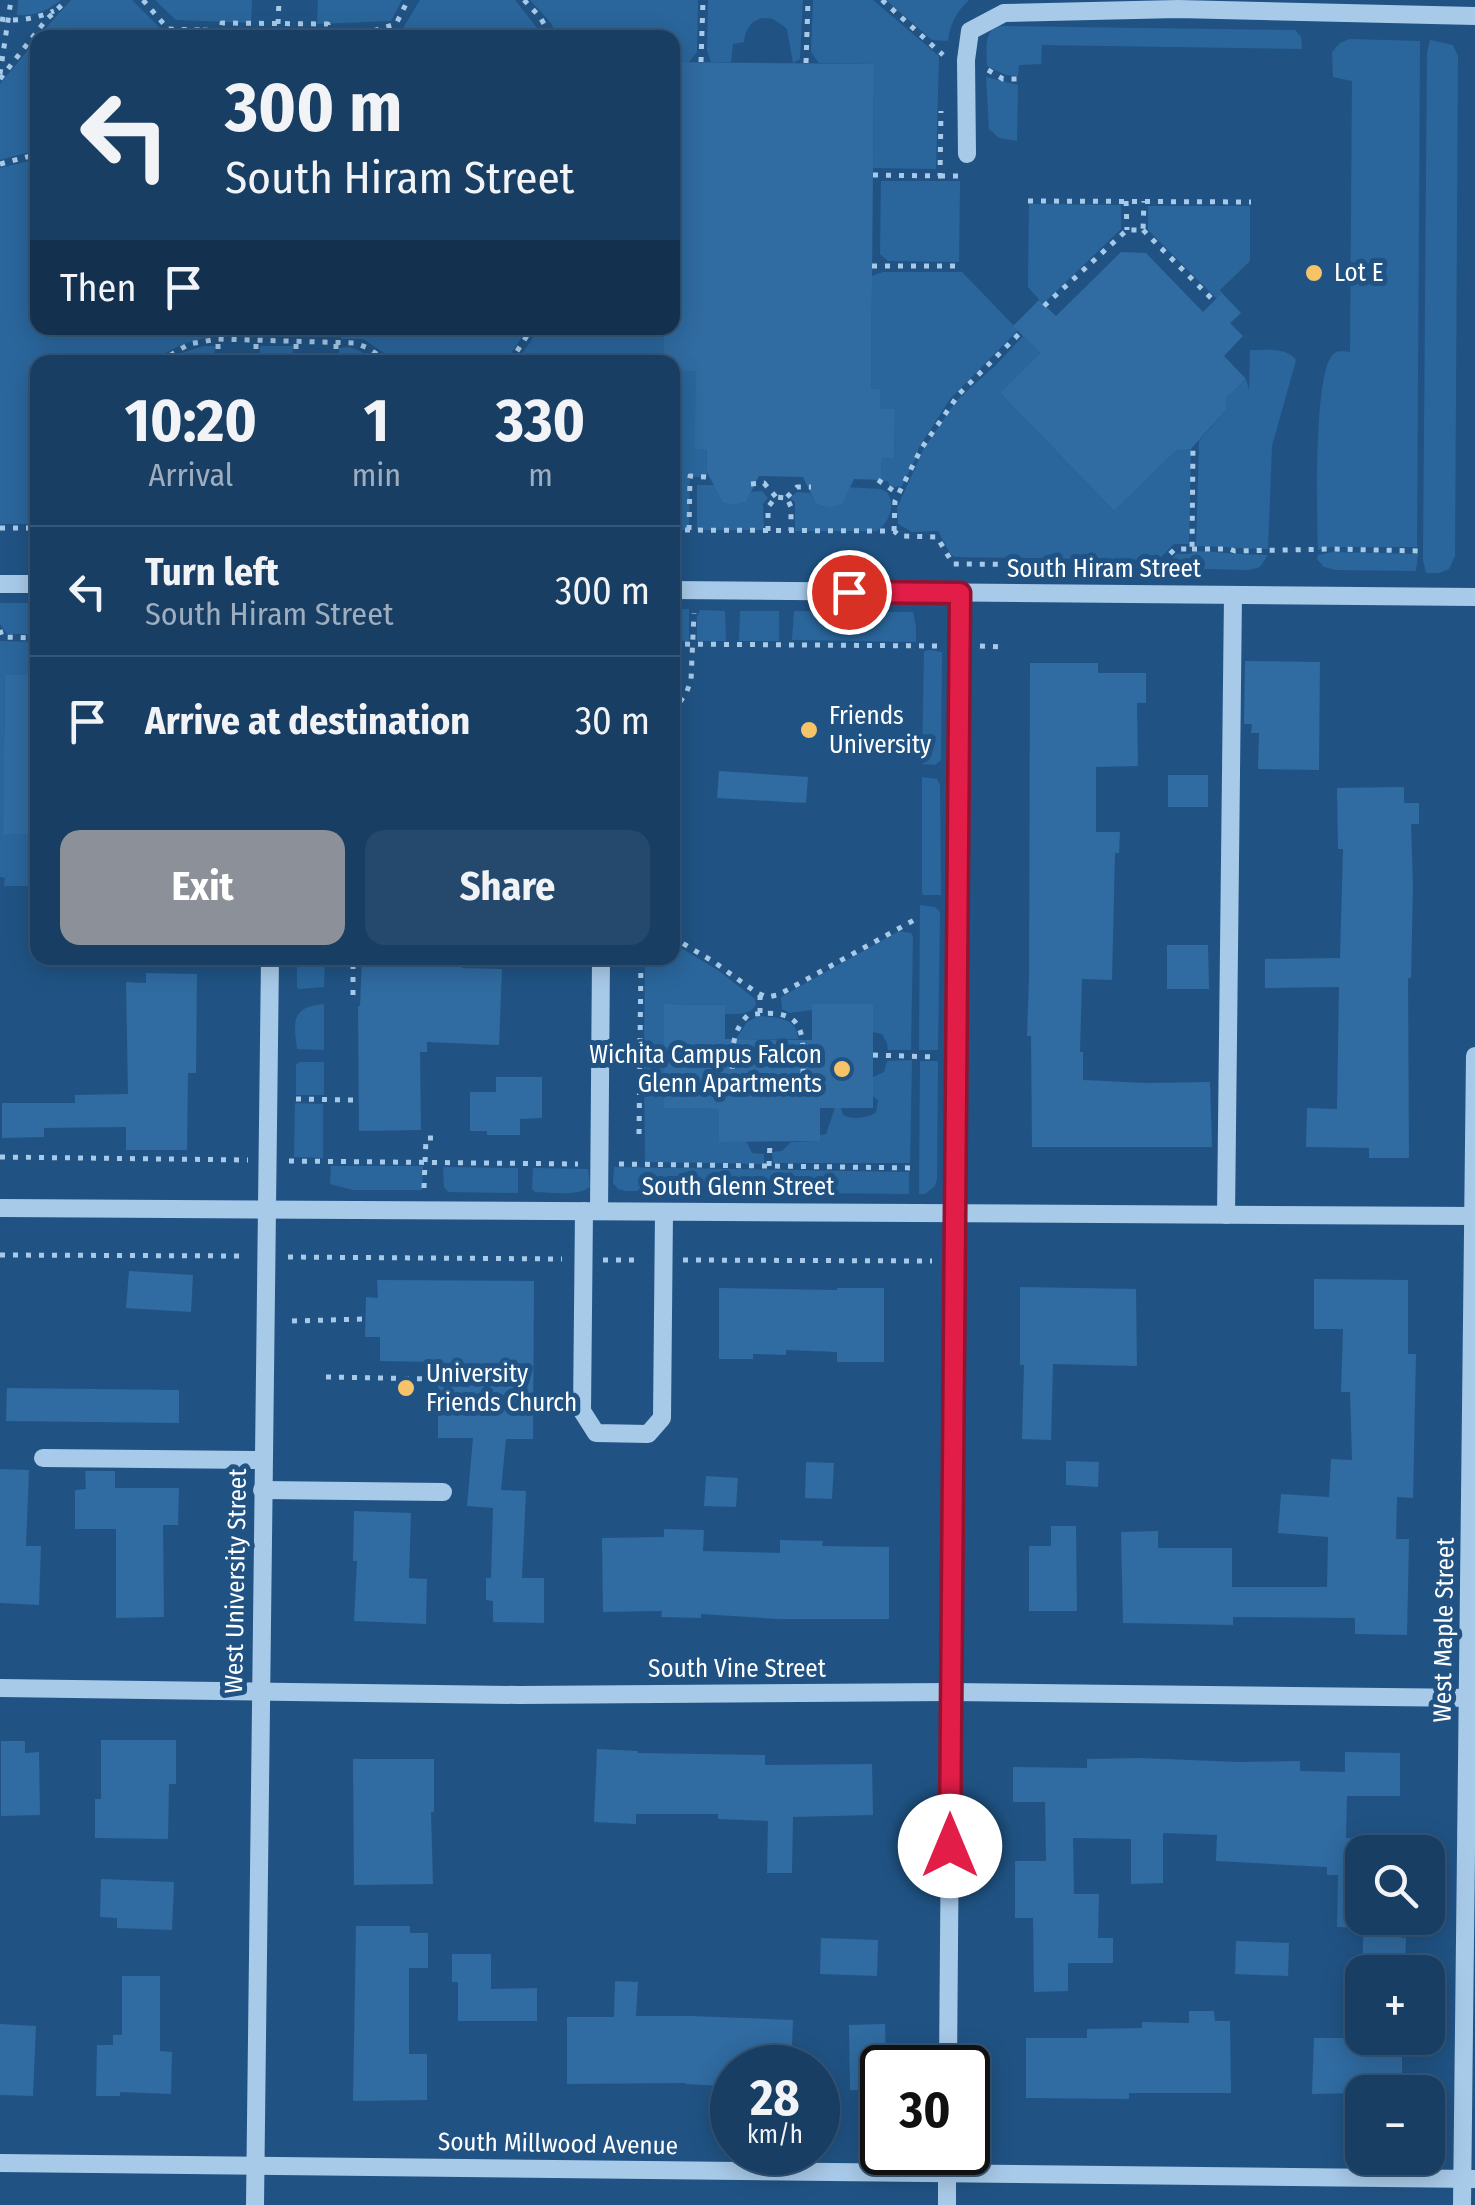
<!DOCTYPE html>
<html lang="en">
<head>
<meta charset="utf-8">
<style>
	:root { --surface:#183e63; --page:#25496c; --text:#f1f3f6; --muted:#9faebe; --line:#365778; --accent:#8c9099 }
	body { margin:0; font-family:"Fira Sans Condensed",sans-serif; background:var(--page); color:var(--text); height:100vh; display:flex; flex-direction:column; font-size:38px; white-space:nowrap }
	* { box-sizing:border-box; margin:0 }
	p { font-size:32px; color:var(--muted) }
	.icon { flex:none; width:55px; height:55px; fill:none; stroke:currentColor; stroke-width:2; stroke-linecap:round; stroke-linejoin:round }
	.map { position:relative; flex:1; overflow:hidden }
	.drawer { position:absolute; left:30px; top:355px; width:650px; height:610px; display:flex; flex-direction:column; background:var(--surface); border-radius:20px; box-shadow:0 5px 25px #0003,0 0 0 2px var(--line) }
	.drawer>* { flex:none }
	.guide { position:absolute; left:30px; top:30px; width:650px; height:305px; border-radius:20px; box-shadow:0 5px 25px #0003,0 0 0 2px var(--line); background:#183e63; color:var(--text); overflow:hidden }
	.buttons { position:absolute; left:1345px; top:1835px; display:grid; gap:20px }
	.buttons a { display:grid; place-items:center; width:100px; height:100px; border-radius:20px; background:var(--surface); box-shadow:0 5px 25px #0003,0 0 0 2px var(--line); font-size:50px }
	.speed { position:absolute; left:710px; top:2045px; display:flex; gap:20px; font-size:50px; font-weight:700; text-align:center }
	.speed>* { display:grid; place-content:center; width:130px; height:130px; border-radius:50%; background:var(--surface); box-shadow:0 5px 25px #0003,0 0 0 2px var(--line); line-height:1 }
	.speed small { font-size:25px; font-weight:400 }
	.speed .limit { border:5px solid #111; border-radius:15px; background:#fff; color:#111 }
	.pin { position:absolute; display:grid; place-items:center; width:85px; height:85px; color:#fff; margin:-42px; border:5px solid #fff; border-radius:50%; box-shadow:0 2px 10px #0007 }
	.me { position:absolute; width:110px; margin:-55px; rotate:0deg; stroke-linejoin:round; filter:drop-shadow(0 0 8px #0008) }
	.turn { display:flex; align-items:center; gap:35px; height:210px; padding:0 30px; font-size:45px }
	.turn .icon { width:130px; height:130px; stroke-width:2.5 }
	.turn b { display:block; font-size:70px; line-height:85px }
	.then { display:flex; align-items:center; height:95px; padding:0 30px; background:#0003; gap:20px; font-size:38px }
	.eta { display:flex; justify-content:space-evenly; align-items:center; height:170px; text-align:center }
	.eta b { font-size:60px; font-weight:700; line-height:70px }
	.action { display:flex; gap:20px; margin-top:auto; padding:20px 30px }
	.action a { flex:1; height:115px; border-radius:20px; background:var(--accent); color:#fff; font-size:40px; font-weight:700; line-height:115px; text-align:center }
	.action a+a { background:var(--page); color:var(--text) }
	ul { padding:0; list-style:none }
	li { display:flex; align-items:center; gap:30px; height:130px; padding:0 30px; border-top:2px solid var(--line) }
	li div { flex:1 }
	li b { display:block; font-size:38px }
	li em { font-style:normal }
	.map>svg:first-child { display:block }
	.green { fill:#2a669c }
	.building { fill:#306ba1 }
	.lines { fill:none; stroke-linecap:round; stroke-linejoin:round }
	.path { stroke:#a8cae9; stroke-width:5; stroke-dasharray:5 8; stroke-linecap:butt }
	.minor { stroke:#a8cae9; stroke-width:18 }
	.route-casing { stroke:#92132f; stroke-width:25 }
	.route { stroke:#e11d48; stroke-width:18 }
	.poi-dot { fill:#f6c369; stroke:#205384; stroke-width:4 }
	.labels { text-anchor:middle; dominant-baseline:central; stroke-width:10; stroke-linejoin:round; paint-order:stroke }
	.poi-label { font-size:25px; fill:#fff; stroke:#205384; text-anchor:start }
	.street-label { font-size:25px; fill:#fff; stroke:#205384 }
</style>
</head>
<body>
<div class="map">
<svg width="1475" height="2205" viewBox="0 0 1475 2205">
	<rect width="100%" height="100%" fill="#205384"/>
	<g class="green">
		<path d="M18,0H61C47,11 35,16 17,15Z"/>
		<path d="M71,0H132L168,36L198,37H38Z"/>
		<path d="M155,0H252L251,23L176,20Z"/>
		<path d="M318,0H402L391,21L317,24Z"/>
		<path d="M420,0H515L544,37H393L400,33Z"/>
		<path d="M530,0H698L697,52L689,62H673L672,38L558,37L551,23Z"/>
		<path d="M708,0H803L800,59L793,63L787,29C785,27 775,20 773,19C756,14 745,27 744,42L733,44L731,62H711L707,51Z"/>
		<path d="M813,0H873L939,56L936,169L873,168L874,64L819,63L811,52Z"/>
		<path d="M886,0H969C956,12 950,24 948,41L932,40Z"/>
		<path d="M996,26L1295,30L1301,37L1302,49L1042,45L1041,64L1019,65L1018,76L1006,75L987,66C987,52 983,36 996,26Z"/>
		<path d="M37,39V150L0,160V84Z"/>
		<path d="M1350,39L1420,41L1417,547H1331L1318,550C1317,522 1313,363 1335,353C1339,350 1345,352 1350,352L1352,81L1333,77L1332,52L1340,43Z"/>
		<path d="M1430,40L1453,45L1458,56L1455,556L1449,569L1439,573H1426L1423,560L1427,53Z"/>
		<path d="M986,77L1018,85L1017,141L999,138L989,129Z"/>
		<path d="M37,159L38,328H215V337C192,339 170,348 153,362H38L37,524H0V168Z"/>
		<path d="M881,181H960L959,262L888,261L880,254Z"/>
		<path d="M1029,204L1121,205V229L1043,304L1028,287Z"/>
		<path d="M1148,206H1250V261L1220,290L1222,293L1217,299L1148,230Z"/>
		<path d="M883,272H962L1018,330L950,399L918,449V454L902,486L890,488L888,481L881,480L882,458H894L895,410L880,409V389H871L872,276Z"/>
		<path d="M341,328H528L505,362H398L363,339H341Z"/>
		<path d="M540,328H664L663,362H516Z"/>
		<path d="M1023,336L1040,353L1000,393L1114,511L1176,451L1191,449L1189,544H1174L1158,560L955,557L951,555L938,531L912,532L898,524L897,508L923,450L956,401L997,364Z"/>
		<path d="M204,346H215L214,362H166L184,352Z"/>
		<path d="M260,346H293L292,362H260Z"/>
		<path d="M349,347L360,351L379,362H339V348Z"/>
		<path d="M1250,350C1266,350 1286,347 1296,360L1272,446L1268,549C1243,549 1221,546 1196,546L1199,441L1226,410V398L1246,379L1249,390Z"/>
		<path d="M673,371H706L707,477H690L689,530H673Z"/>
		<path d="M697,485H717V491L723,503L733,505L746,502L751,492L762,491L768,498L763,504L764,530H697Z"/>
		<path d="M846,487L880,489L887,492C896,505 889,523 877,531H795V502L790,498L797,492L810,493L816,504L829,508Z"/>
		<path d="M1196,551C1221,552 1243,555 1268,555L1260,567L1249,570L1164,568L1176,554H1189Z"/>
		<path d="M1332,552L1418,554L1416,571L1336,570L1324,567L1317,559L1318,555Z"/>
		<path d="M0,603H37V634H7L0,624Z"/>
		<rect x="673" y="609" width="16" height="32"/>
		<path d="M700,610L725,611L726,641H697V617Z"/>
		<path d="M740,611H779V641H739Z"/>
		<path d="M794,611L913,612L916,627V642L792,640Z"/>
		<path d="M0,641L37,642V675L5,676L3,833L37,834V886H4L5,878L0,877Z"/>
		<path d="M930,650L942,652L941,760L935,765L922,764L924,651Z"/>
		<path d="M922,777L937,779L940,785L941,895H923L922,892Z"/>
		<path d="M920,905L935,907L940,912L938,1050H919Z"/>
		<path d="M899,931L911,933L913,937L911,1050H888L887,1043L882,1034L873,1032V1004H812V1010L790,1013L782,1009L781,997Z"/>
		<path d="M673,943L719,971L755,999L756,1005C749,1016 737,1014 725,1014V1005L665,1004L664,1050H644L645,958H672Z"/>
		<path d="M297,958H325L324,987L299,989L297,987Z"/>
		<path d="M324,1004V1050L297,1049C293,1020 292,1007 324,1004Z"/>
		<path d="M759,1016C777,1018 797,1017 798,1039H736L747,1022Z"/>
		<path d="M658,1059L664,1060L665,1108L719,1109L746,1141L752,1153L764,1154V1164L645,1162L644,1063Z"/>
		<path d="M912,1060L910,1163H773L772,1152L782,1151L791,1142L820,1141V1135L826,1134L835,1108H841L843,1115C852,1120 867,1118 876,1113L878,1100L873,1096V1077L884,1072L887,1061Z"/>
		<path d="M920,1061H938L937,1178L935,1186L925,1194H919Z"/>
		<path d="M299,1062H324V1095H296V1065Z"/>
		<path d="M295,1103L323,1104V1158L294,1157Z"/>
		<path d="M331,1166H423L422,1190H353L330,1184Z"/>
		<path d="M443,1167L518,1168V1193L448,1192L444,1187Z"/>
		<path d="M614,1167L909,1172V1194L626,1191L618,1189L613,1183Z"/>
		<path d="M533,1168L588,1169L590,1187C576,1197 552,1192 535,1192L532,1189Z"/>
	</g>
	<g class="building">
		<path d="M672,62L874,64L871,389H880V409H895L894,458H882L881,480L854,479L842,504L829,508L816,504L803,477L759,476L746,502L733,505L723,503L707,472V449H695L696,371H672V362H663L664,328H672Z"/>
		<path d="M1121,252L1146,253L1203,312L1222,293L1241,313L1230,323L1243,336L1224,356L1246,379L1226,398V410L1191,449L1176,451L1114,511L1000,393L1040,353L1013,326L1039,300L1056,316Z"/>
		<path d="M1245,661L1320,662L1319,770L1258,769L1259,733H1251L1252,724H1244Z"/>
		<path d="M1030,663H1098V673H1146V703H1137L1138,766L1096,767V832H1120L1119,853H1115L1112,980L1082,979L1080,1052H1083V1080L1147,1083L1210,1082L1212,1147H1032L1031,1036H1027L1029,978Z"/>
		<path d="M5,675H38V834H3Z"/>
		<path d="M719,771L808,777L806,803L717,798Z"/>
		<rect x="1168" y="775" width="40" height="32"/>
		<path d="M1404,787V803H1419V824H1411L1413,885L1411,978H1408L1409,1158H1369V1148L1306,1147L1307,1108L1337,1109L1339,987L1265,988V959L1340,958L1343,849H1338L1337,788Z"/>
		<path d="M1167,945H1208L1209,989H1167Z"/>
		<path d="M362,958H463L462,968L502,969L499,1045L427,1042V1052H420L421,1130L359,1131L358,1006H360Z"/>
		<path d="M146,973L197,974L196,1073H188L187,1150H126V1127L44,1128V1137L2,1138V1103H75V1095L128,1094L126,982L146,983Z"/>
		<path d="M664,1004L725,1005V1039L812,1040V1004H873V1108H820V1141L719,1142V1109L664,1108Z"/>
		<path d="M496,1077H542V1118L520,1119V1135H487V1131H470V1092H496Z"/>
		<path d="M129,1271L193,1275L191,1312L126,1308Z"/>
		<path d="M1314,1279L1408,1280V1354H1416L1413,1498L1397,1497L1396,1539H1409L1407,1635L1355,1634V1618L1233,1617V1625L1123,1623L1121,1532L1158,1531V1548H1232V1587H1327L1328,1537L1278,1533L1281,1494L1329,1497L1331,1459L1352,1460L1350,1392H1341L1343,1329H1314Z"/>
		<path d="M377,1280L534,1281L533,1439H506L501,1490L526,1491L522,1578H544V1623L493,1622V1601L486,1600V1578H491L493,1508L467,1506L473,1438H438V1362L380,1361V1337H365L366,1297L378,1298Z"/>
		<path d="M1020,1287L1136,1289L1137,1366L1053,1364L1051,1440L1022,1439L1024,1365H1020Z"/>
		<path d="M719,1288L837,1290V1288H884V1362H837V1352L786,1350V1355L753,1354V1359H719Z"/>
		<path d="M7,1388L179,1390V1423L6,1421Z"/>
		<path d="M1066,1461L1099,1462L1098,1487L1066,1485Z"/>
		<path d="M806,1462L834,1463L832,1499L805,1498Z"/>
		<path d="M0,1469L29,1470L26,1546H41L39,1605L0,1603Z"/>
		<path d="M85,1471H115V1488H179L178,1525H163L164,1617L116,1618V1529H75V1490L86,1489Z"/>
		<path d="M706,1476L738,1478L736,1507L704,1506Z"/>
		<path d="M354,1511L411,1513L409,1578L427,1579L426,1624L354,1621L357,1561H353Z"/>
		<path d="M1051,1526H1076L1077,1611H1029V1546H1051Z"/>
		<path d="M664,1529L704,1530L703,1551L780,1553V1540L823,1541L822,1546L889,1547V1619H778L701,1614V1618L661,1617L662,1611L603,1612L602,1538L664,1537Z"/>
		<path d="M101,1740H176V1784H169L168,1839L95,1838V1799H101Z"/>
		<path d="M1,1741H25V1753L39,1752L40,1815L1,1816Z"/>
		<path d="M597,1749L638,1751V1753L765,1755V1765L872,1764L873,1815L793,1817L792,1873H767L768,1821L718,1819V1814H636V1824L594,1822Z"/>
		<path d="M1345,1752L1400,1753V1796H1347L1346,1838L1362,1839V1928L1337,1927L1338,1875H1327V1867L1216,1861L1217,1835L1163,1833V1883L1131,1884V1839L1073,1838L1074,1894H1099L1098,1938H1113V1963H1068V1991L1034,1992L1033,1918H1015V1861H1046L1045,1802H1013V1767L1087,1768V1759L1141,1758L1238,1762L1300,1761V1771L1345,1772Z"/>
		<path d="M353,1759H434V1812H431L433,1884L354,1885Z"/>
		<path d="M101,1879L174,1882L172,1930L117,1928V1918L100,1917Z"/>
		<path d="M1364,1918H1402V1938H1406L1405,1972H1362Z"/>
		<path d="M356,1926H410V1933H428V1968H409V2054H427V2100L353,2101Z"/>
		<path d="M821,1938L878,1940L877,1976L820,1974Z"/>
		<path d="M1236,1941L1289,1943L1288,1976L1235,1974Z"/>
		<path d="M452,1954H491V1989L537,1988V2021H458V1982H452Z"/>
		<path d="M122,1976H160V2051L172,2052L171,2094L120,2092V2096H96L97,2045H113V2035H122Z"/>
		<path d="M615,1981L638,1982L636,2016H691L793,2020L791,2068H722V2086L686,2084V2083L567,2084V2017H614Z"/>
		<path d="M1189,2011H1214L1215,2021H1230L1231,2093H1129V2099L1026,2098V2038H1087V2029L1142,2028V2022L1189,2023Z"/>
		<path d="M0,2024L36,2026L33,2096L0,2095Z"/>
		<path d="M885,2024L886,2068H882V2090H850L849,2025Z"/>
		<path d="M1314,2038H1402V2092L1312,2094Z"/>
	</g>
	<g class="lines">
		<g class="path">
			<path d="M143,0L168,29L203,30V38"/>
			<path d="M524,0L540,17L552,38"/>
			<path d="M882,0L943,55"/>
			<path d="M0,19C19,22 36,18 54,11"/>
			<path d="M278,24L279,0"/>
			<path d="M203,30L222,31"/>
			<path d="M222,38V23L328,24V38"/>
			<path d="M349,38L396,24L408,0"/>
			<path d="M701,62L703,0"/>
			<path d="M806,63L808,0"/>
			<path d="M988,70L1003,79H1018"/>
			<path d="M0,74L11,0"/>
			<path d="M0,79L46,20L67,0"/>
			<path d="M0,164L38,154"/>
			<path d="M873,175L940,176L941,111"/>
			<path d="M940,176H959"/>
			<path d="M1028,201L1251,202"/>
			<path d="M1126,201L1127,230"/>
			<path d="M1143,230L1214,301"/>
			<path d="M872,266H960"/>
			<path d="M1044,306L1127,230H1143L1144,201"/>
			<path d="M159,362L189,344L218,339L355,343L368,348L388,362"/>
			<path d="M218,362V328"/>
			<path d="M256,362V328"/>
			<path d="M296,362V328"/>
			<path d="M336,362V328"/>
			<path d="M510,362L532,328"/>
			<path d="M878,480L898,494"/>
			<path d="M751,484L764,483L776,497"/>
			<path d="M787,497L797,487H811"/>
			<path d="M0,528H38"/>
			<path d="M672,530L894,531L900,536L937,537L953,564L1159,565L1175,549H1192L1193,447"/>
			<path d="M689,530L690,476L707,477"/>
			<path d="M768,531V507L776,497L787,498L791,507V531"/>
			<path d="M894,531L895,501L921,449L959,394L1020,333"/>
			<path d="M1192,549H1229L1235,551L1332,549L1421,551"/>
			<path d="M0,630L2,637L38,638"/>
			<path d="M672,644L939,646"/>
			<path d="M980,646L1002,647"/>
			<path d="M672,712L686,694L691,680L694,613"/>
			<path d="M672,937L714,962L757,993L767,997L778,995L916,919"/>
			<path d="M327,963L353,964V996"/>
			<path d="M760,1013V994"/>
			<path d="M640,1055H664"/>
			<path d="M873,1055L935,1057"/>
			<path d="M732,1082C733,1056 729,1034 748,1015C809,1006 803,1033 803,1081"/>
			<path d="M296,1099L354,1100"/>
			<path d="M639,1134L641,958"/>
			<path d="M0,1157L248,1160"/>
			<path d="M289,1161L578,1164"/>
			<path d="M619,1164L916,1168"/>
			<path d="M769,1166L770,1142"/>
			<path d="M424,1188L426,1138H437"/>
			<path d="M0,1255L247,1256"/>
			<path d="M288,1257L562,1259"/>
			<path d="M603,1260H642"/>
			<path d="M683,1260L932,1261"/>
			<path d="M292,1321L365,1319"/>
			<path d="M326,1377L431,1379"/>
		</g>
		<g class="minor">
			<path d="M967,154L966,60L970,31L1004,13L1178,9L1475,16"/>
			<path d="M0,584H38"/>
			<path d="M672,590L1475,597"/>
			<path d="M0,1208L1475,1216"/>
			<path d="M584,1211L582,1411L596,1433L648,1434L662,1418L664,1212"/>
			<path d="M599,1211L601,958"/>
			<path d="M1226,1215L1233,595"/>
			<path d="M43,1458L263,1460"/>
			<path d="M262,1490L443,1492"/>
			<path d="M0,1688L519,1695L951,1692L1475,1698"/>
			<path d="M948,2068L960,593"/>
			<path d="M0,2163L1475,2179"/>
			<path d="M255,2205L270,958"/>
			<path d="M947,2205V2152"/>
			<path d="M1462,2205L1475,1056"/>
		</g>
	</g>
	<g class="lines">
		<g class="route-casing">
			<path id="route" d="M849,592L960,593L950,1846"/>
		</g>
		<use href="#route" class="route"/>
	</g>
	<g class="poi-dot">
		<circle cx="1314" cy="273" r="10"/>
		<circle cx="809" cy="730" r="10"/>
		<circle cx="842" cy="1069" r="10"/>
		<circle cx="406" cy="1388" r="10"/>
	</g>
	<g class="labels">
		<g class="poi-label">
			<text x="1334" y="273">Lot E</text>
			<text x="829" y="716">Friends<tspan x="829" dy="29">University</tspan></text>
			<text x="822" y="1055" text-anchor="end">Wichita Campus Falcon<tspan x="822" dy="29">Glenn Apartments</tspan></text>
			<text x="426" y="1374">University<tspan x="426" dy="29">Friends Church</tspan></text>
		</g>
		<g class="street-label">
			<text x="1104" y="569">South Hiram Street</text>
			<text x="738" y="1187">South Glenn Street</text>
			<text transform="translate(236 1581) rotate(-89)">West University Street</text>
			<text transform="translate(1444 1630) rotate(-89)">West Maple Street</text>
			<text x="737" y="1669">South Vine Street</text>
			<text transform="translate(558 2144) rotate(1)">South Millwood Avenue</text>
		</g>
	</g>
</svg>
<div class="buttons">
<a><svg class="icon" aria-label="search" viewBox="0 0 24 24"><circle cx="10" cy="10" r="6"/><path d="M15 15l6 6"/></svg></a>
<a>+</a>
<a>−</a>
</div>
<div class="speed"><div>28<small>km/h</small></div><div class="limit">30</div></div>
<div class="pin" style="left:849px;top:592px;background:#d93025"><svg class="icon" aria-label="arrive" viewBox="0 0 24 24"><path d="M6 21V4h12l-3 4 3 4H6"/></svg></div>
<svg class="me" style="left:950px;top:1846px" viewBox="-20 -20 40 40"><circle r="19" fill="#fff"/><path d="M0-13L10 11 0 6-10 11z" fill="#e11d48"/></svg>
<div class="guide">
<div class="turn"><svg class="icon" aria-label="left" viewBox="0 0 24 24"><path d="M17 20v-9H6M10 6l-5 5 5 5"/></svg><div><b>300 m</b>South Hiram Street</div></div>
<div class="then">Then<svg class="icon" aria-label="arrive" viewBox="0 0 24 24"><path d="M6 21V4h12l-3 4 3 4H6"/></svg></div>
</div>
<section class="drawer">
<div class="eta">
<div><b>10:20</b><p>Arrival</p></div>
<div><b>1</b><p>min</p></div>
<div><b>330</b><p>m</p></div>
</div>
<ul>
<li><svg class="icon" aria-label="left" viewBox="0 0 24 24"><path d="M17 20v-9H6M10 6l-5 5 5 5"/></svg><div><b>Turn left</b><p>South Hiram Street</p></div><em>300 m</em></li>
<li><svg class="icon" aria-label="arrive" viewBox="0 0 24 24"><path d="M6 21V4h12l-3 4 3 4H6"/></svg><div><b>Arrive at destination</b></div><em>30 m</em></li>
</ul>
<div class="action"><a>Exit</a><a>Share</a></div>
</section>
</div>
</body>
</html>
